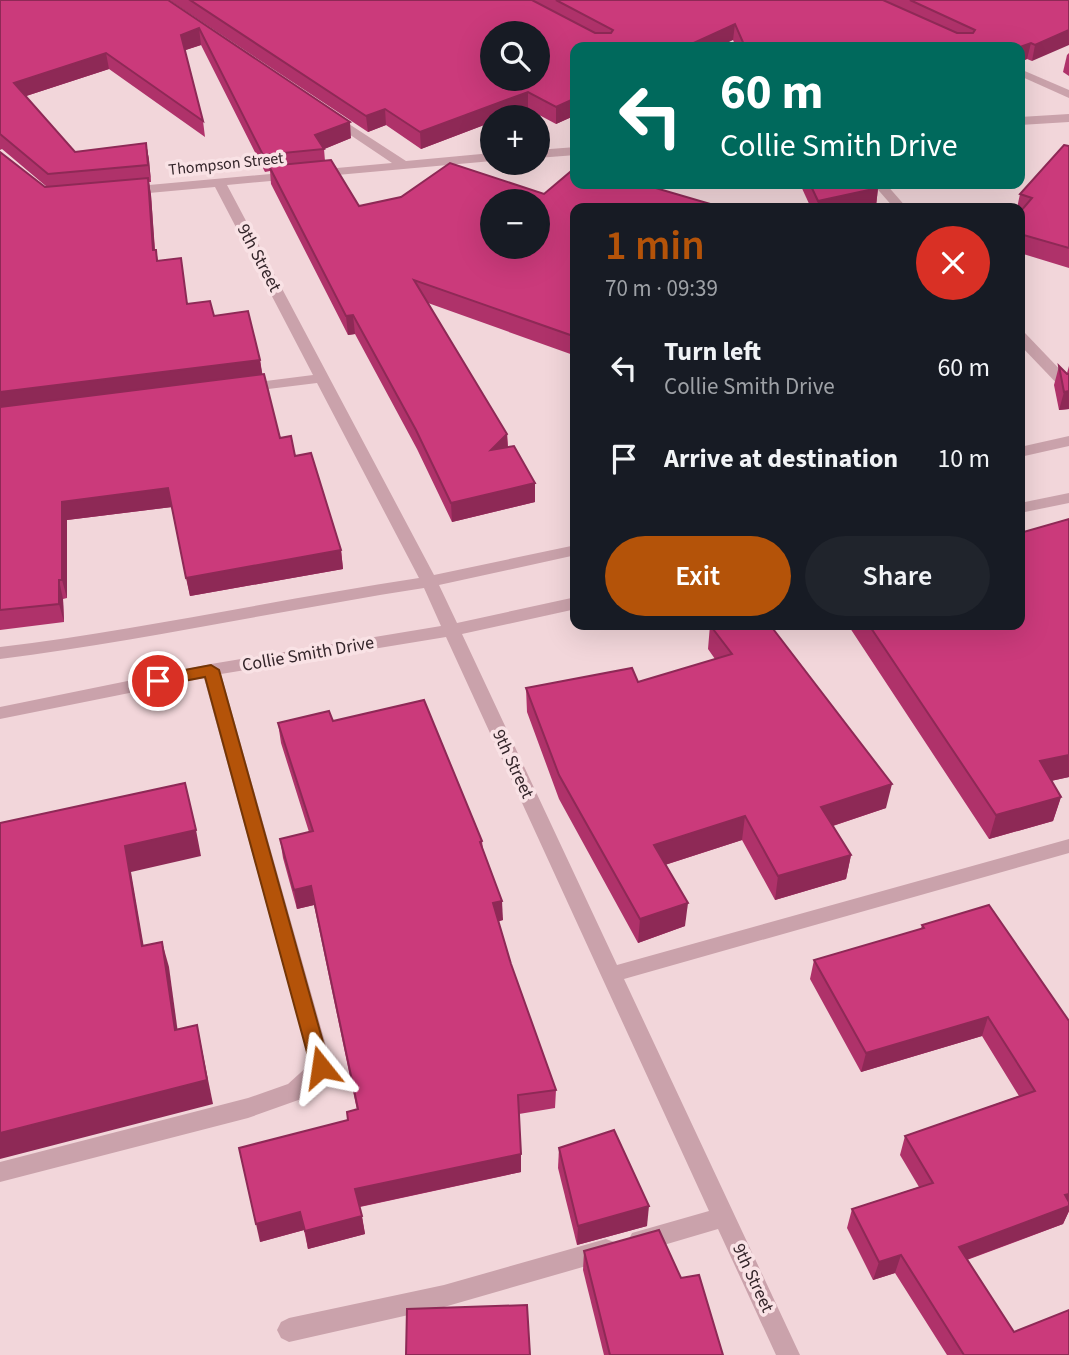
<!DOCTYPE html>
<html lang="en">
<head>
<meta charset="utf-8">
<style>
	:root { --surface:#171b24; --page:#20242c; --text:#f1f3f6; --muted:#9ea1a6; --accent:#b45309 }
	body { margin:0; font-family:"Source Sans 3",sans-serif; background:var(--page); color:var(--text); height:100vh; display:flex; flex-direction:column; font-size:26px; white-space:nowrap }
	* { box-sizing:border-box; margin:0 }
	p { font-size:23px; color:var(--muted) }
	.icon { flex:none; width:38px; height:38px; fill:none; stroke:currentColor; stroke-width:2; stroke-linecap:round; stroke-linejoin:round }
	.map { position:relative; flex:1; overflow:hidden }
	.drawer { position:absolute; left:570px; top:203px; width:455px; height:427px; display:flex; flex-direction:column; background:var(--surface); border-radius:14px; box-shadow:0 7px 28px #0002 }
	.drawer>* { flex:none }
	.guide { position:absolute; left:570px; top:42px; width:455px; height:147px; border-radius:14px; box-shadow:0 7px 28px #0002; background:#00695c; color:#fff; overflow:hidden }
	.tools { position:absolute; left:480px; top:21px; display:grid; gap:14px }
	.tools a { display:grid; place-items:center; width:70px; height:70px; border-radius:50%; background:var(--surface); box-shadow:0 7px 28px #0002; font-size:35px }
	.pin { position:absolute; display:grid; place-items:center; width:60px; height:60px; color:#fff; margin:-30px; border:4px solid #fff; border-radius:50%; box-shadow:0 2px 7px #0007 }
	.me { position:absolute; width:77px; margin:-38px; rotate:345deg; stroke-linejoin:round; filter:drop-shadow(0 0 5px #0008) }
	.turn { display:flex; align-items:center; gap:24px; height:147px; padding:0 35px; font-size:32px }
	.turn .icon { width:91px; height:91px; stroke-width:2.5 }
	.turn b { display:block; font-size:49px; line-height:60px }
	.round { display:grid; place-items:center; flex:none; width:74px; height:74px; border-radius:37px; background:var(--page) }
	.headline { display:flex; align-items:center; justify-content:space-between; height:119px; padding:0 35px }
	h1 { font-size:42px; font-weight:600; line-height:52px; color:var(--accent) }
	.action { display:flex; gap:14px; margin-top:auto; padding:14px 35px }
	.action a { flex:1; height:80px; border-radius:42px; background:var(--accent); color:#fff; font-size:28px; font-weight:600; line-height:80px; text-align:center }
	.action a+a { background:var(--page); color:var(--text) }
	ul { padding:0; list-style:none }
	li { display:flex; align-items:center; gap:21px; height:91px; padding:0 35px }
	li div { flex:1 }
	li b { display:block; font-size:26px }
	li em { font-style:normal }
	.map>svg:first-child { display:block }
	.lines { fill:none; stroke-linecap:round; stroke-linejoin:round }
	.minor { fill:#caa2ab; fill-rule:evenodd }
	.wall { fill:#af326a }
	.shaded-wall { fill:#8e2956 }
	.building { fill:#cb3a7b; stroke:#8e2956; stroke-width:2; fill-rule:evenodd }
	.route { fill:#b45309; stroke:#753606; stroke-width:2 }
	.labels { text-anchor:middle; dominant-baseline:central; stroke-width:7; stroke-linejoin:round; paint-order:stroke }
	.far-street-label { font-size:16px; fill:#34252a; stroke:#f9e2e5 }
	.street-label { font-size:18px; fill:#34252a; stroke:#f9e2e5 }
</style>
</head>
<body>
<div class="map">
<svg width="1069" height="1355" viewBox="0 0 1069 1355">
	<rect width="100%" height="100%" fill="#f2d6da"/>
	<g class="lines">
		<g class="minor">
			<path d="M1020,69L1069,90V98L1020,76Z"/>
			<path d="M332,113L406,161L492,153V161L227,185L434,575L576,545V555L439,585L457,623L576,597V609L462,634L617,965L1069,839V853L624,979L800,1355H776L718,1229L640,1252L632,1249L628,1241L632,1233L709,1211L446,637L221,674L332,1067L304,1098L248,1118L0,1182V1162L248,1098L288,1084L310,1064L204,678L0,719V707L211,664L441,626L424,588C282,610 142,641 0,659V647C140,630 279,599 419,578L317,383L243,392L236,388L243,384L313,375L215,187L127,195L121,191L127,187L392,163L328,120V114Z"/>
			<path d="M1069,114V122L1020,125V117Z"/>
			<path d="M576,147V155L537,158V150Z"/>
			<path d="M873,184H886L907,208H894Z"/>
			<path d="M1020,332L1025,333L1069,379V392L1064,391L1020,345Z"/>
			<path d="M1069,436V446L1020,457V447Z"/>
			<path d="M1069,493V503L1020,513V503Z"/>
			<path d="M606,1239L614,1242L618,1250L614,1258L444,1307L289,1342L281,1338L277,1330L281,1322L289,1318L444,1285Z"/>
		</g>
	</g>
	<g class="wall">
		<path d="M0,0H168L351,138L324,149L325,161L359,206L576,208V356L428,303L507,434L508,447L535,502L452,522L417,449L355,334L348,335L271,184L270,171L265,172L201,45L185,50L203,121L205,137L109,69L26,96L75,152L146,143L149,160L151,182H149L151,195L155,250H156L158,261L188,304L214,316L260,360L262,374L280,438L295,456L341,550L343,569L190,596L172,507L67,520V598L63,599L64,622L0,630V152L45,187H47L2,149L0,150Z"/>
		<path d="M169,0H1069L1032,61L1027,59L1020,62V47H736L733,40L576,47V115L556,124L528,109L506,117H492V122L421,149L386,125L368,132Z"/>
		<path d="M1069,53V76L1063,72L1067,55Z"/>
		<path d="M1069,146V268L1020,253V208H1017L1020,194Z"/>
		<path d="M800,184H874L878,188L876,206L863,208H811Z"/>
		<path d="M1059,366L1068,374L1067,373L1069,366V409L1059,410L1054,385Z"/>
		<path d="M1069,519V777L1051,781L1061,797L1053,821L989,839L848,625H1020Z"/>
		<path d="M710,625L886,808L833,826L851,855L846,879L775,900L742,840L665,865L685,926L638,943L559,799L527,712L526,688L638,682L715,659L708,649Z"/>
		<path d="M333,721L482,841L483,849L503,920L498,921L511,964L556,1090L555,1108L519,1114L521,1172L360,1207L365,1234L308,1249L304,1230L260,1242L357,1110L314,905L297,909L283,858L280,839L309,832L281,743L278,723Z"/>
		<path d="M922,925L1069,1021V1211L1063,1224L967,1260L1014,1332L1069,1355H947L895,1273L873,1280L847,1228L852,1209L919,1187L900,1155L905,1136L1019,1096L982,1036L861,1072L810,979L814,960L921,929Z"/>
		<path d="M559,1148L647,1226L577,1245L558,1168Z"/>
		<path d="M584,1251L681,1278L723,1355H604L583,1270Z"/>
	</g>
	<g class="shaded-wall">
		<path d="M735,24L733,40L719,47H685Z"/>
		<path d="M199,28L201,45L183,51L181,35Z"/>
		<path d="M1069,30V45L1032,61L1035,45Z"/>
		<path d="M1031,43L1027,59L1020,62V47Z"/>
		<path d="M106,53L109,69L17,99L14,83Z"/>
		<path d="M528,92V109L506,117H492V122L421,149L420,132Z"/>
		<path d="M576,98V115L556,124V107Z"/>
		<path d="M385,109L386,125L368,132L366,116Z"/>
		<path d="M350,122L351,138L322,150L315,135Z"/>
		<path d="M146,143L149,160L151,182L148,165Z"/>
		<path d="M148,178L151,195L156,268L153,250Z"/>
		<path d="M878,188L876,206L863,208H817L818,201Z"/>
		<path d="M353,315L355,334L348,335L346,316Z"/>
		<path d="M260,360L263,378L0,410V392Z"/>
		<path d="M1069,391V409L1059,410L1064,392Z"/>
		<path d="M507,434L508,453L491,450Z"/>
		<path d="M535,483V502L452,522L451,503Z"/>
		<path d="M168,488L172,507L67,520V598L62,580V502Z"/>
		<path d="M341,550L343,569L190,596L186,578Z"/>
		<path d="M59,580L63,599L64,622L59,604Z"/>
		<path d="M1069,755V777L1032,785L1040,761Z"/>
		<path d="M892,784L886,808L817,831L821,807Z"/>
		<path d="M1061,797L1053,821L989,839L996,815Z"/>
		<path d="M745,816L742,840L652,869L654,845Z"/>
		<path d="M196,830L201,856L131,872L148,971L142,946L125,846Z"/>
		<path d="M851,855L846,879L775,900L778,876Z"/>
		<path d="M311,886L314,905L297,909L294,890Z"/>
		<path d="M502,901L503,920L493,923V903Z"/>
		<path d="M688,903L685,926L638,943L640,919Z"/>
		<path d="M162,942L169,967L181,1055L175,1030Z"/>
		<path d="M988,1017L982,1036L861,1072L866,1053Z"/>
		<path d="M197,1025L213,1104L0,1159V1133Z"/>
		<path d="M521,1154V1172L358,1207L355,1189Z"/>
		<path d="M1069,1194V1211L1063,1224L952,1265L959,1247Z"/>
		<path d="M649,1206L647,1226L577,1245L578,1226Z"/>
		<path d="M300,1212L304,1230L260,1242L256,1224Z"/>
		<path d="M362,1216L365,1234L308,1249L305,1231Z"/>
		<path d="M901,1255L895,1273L873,1280L879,1262Z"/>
	</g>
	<g class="building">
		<path d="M0,0H168L350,122L315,135L324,149L263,155L199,28L181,35L203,121L106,53L14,83L75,152L146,143L148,165L48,174L0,134Z"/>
		<path d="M190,0H532L595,33H611L613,30L556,0H883L957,33H973L975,30L910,0H1069V30L1035,45L1031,43L1020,47H745L735,24L685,47H576V98L556,107L528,92L420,132L385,109L366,116ZM492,33H537V79H492Z"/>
		<path d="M1064,145L1069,146V248L1020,234V212L1032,198L1020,194Z"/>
		<path d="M0,152L45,187L148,178L153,250H156L157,261L181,258L187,304L210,301L214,316L248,311L260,360L0,392Z"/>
		<path d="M331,160L359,206L401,197L450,163L544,194L576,167V184H642L724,208H576V337L414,280L507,434L491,450L514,446L535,483L451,503L416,430L353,315L346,316L269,166ZM492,201H537V247H492Z"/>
		<path d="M810,184H874L878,188L818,201Z"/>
		<path d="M1059,366L1067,374H1069V391L1064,392Z"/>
		<path d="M264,374L280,438L291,436L295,456L311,453L341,550L186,578L168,488L62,502V580H59V604L0,610V407Z"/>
		<path d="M1069,519V755L1040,761L1061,797L996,815L869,625H1020V533Z"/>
		<path d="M710,625H770L892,784L821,807L851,855L778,876L745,816L654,845L688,903L640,919L559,775L526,688L632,668L638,682L732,654Z"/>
		<path d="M424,700L482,841L480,842L502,901L493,903L511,964L556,1090L518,1095L521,1154L355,1189L362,1216L305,1231L300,1212L256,1224L239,1148L348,1120L347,1112L358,1109L311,886L294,890L280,839L313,831L278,723L329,711L333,721Z"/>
		<path d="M185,783L196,830L125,846L142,946L162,942L175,1030L197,1025L207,1080L0,1133V823Z"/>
		<path d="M989,905L1069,1021V1194L1065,1195L1069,1202V1206L959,1247L1014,1332L1069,1310V1355H964L901,1255L879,1262L852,1209L933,1183L905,1136L1035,1091L988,1017L866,1053L814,960L924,928L922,925Z"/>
		<path d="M614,1130L649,1206L578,1226L559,1148Z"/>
		<path d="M659,1230L681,1278L699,1275L723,1355H610L584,1251Z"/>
		<path d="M527,1305L530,1355H406L407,1309Z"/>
	</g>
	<path class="route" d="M211,665L219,670L330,1067L327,1073L321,1075L314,1073L311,1067L205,677L158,686L150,681L158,675Z"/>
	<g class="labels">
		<g class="far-street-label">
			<text transform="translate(226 164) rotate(-6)">Thompson Street</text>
		</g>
		<g class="street-label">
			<text transform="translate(259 258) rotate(62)">9th Street</text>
			<text transform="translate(308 654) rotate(-10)">Collie Smith Drive</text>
			<text transform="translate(513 764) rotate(65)">9th Street</text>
			<text transform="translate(753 1278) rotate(65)">9th Street</text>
		</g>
	</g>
</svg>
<div class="tools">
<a><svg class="icon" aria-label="search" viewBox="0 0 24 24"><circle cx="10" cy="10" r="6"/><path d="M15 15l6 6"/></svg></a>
<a>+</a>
<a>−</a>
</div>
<div class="pin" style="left:158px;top:681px;background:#d93025"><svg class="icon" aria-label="arrive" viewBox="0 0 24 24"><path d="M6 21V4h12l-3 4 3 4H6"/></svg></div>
<svg class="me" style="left:321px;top:1067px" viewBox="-20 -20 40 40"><path d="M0-17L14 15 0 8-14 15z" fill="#b45309" stroke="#fff" stroke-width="4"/></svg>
<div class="guide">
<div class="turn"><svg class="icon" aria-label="left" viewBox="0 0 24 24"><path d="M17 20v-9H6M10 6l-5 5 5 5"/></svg><div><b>60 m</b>Collie Smith Drive</div></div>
</div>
<section class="drawer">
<div class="headline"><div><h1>1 min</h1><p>70 m · 09:39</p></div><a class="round" style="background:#d93025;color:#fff"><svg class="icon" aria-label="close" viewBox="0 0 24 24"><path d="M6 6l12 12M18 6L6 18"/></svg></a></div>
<ul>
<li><svg class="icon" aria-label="left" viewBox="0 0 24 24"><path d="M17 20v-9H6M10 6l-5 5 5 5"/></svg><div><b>Turn left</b><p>Collie Smith Drive</p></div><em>60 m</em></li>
<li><svg class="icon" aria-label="arrive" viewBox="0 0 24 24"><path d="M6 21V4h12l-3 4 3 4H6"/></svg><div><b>Arrive at destination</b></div><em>10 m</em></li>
</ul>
<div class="action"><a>Exit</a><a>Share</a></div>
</section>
</div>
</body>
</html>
